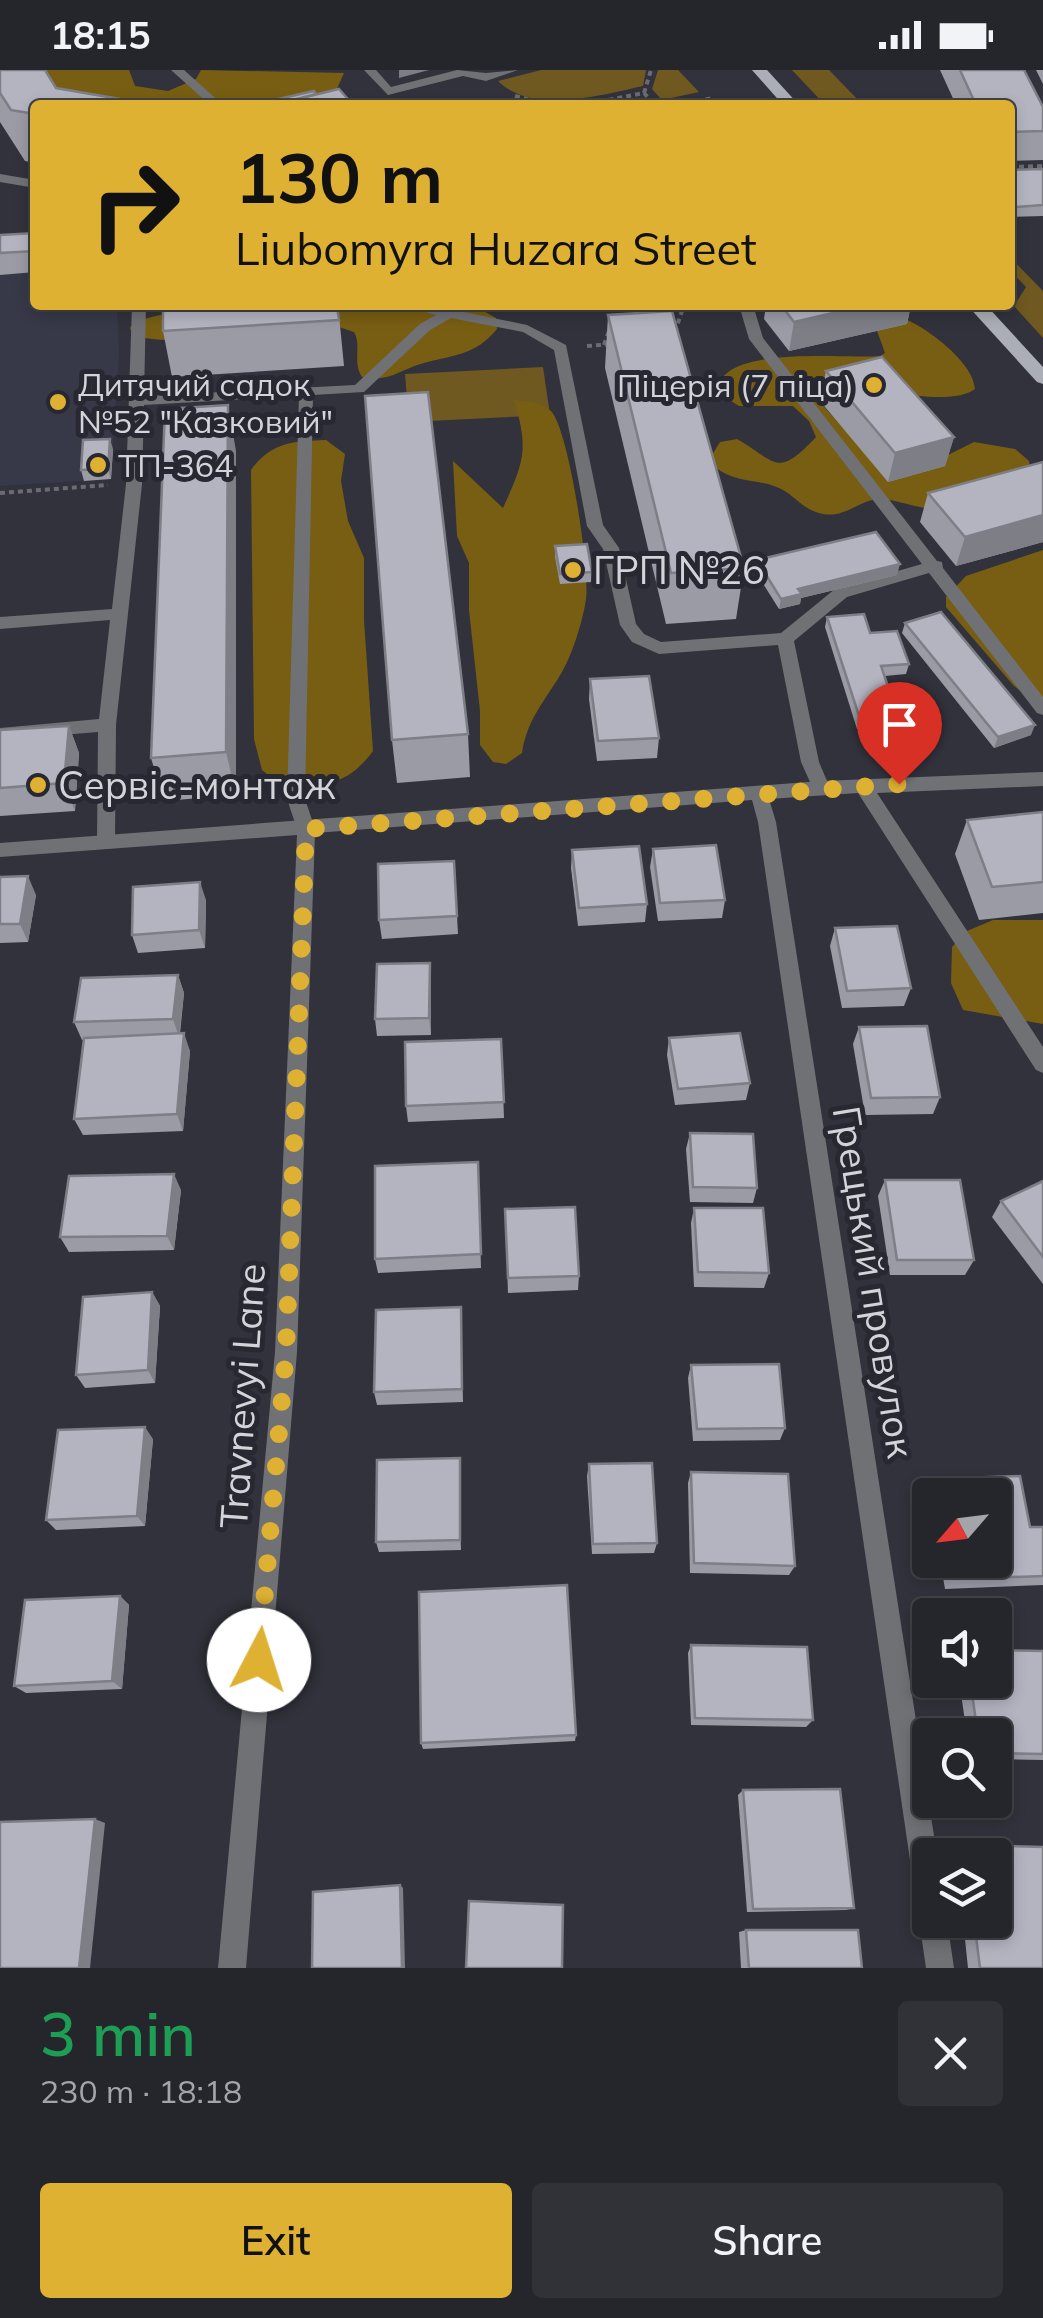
<!DOCTYPE html>
<html lang="en">
<head>
<meta charset="utf-8">
<style>
	:root { --surface:#25262c; --page:#313238; --text:#f1f3f6; --muted:#a3a5a9; --line:#424348; --accent:#deb133 }
	body { margin:0; font-family:Mulish,sans-serif; background:var(--page); color:var(--text); height:100vh; display:flex; flex-direction:column; font-size:38px; white-space:nowrap }
	* { box-sizing:border-box; margin:0 }
	p { font-size:32px; color:var(--muted) }
	.icon { flex:none; width:55px; height:55px; fill:none; stroke:currentColor; stroke-width:2; stroke-linecap:round; stroke-linejoin:round }
	.map { position:relative; height:1898px; overflow:hidden }
	.sheet { display:flex; flex-direction:column; background:var(--surface); flex:1 }
	.sheet>* { flex:none }
	.banner { position:absolute; left:30px; top:30px; width:985px; height:210px; border-radius:10px; box-shadow:0 5px 15px #0003,0 0 0 2px var(--line); background:#deb133; color:#111; overflow:hidden }
	.needle { width:65px; rotate:242deg }
	.fabs { position:absolute; left:912px; top:1408px; display:grid; gap:20px }
	.fabs a { display:grid; place-items:center; width:100px; height:100px; border-radius:10px; background:var(--surface); box-shadow:0 5px 15px #0003,0 0 0 2px var(--line); font-size:50px }
	.pin { position:absolute; display:grid; place-items:center; width:85px; height:85px; color:#fff; margin:-102px -42px; border-radius:50% 50% 50% 0; rotate:-45deg; box-shadow:0 0 10px #0007 }
	.pin .icon { rotate:45deg }
	.me { position:absolute; width:110px; margin:-55px; rotate:5deg; stroke-linejoin:round; filter:drop-shadow(0 0 8px #0008) }
	.turn { display:flex; align-items:center; gap:35px; height:210px; padding:0 40px; font-size:45px }
	.turn .icon { width:130px; height:130px; stroke-width:2.5 }
	.turn b { display:block; font-size:70px; line-height:85px }
	.round { display:grid; place-items:center; flex:none; width:105px; height:105px; border-radius:10px; background:var(--page) }
	.summary { display:flex; align-items:center; justify-content:space-between; height:170px; padding:0 40px }
	h1 { font-size:60px; font-weight:600; line-height:75px; color:#1e9e55 }
	.primary-button { display:flex; gap:20px; margin-top:auto; padding:20px 40px }
	.primary-button a { flex:1; height:115px; border-radius:10px; background:var(--accent); color:#111; font-size:40px; font-weight:600; line-height:115px; text-align:center }
	.primary-button a+a { background:var(--page); color:var(--text) }
	.status { display:flex; justify-content:space-between; align-items:center; height:70px; padding:0 50px; background:var(--surface); direction:ltr }
	.status svg { height:28px; fill:currentColor }
	.map>svg:first-child { display:block }
	.built { fill:#373948 }
	.green { fill:#6f5920 }
	.forest { fill:#785e13 }
	.lines { fill:none; stroke-linecap:round; stroke-linejoin:round }
	.path { stroke:#6a6b73; stroke-width:4; stroke-dasharray:5 4; stroke-linecap:butt }
	.lane { fill:#707175; fill-rule:evenodd }
	.street { fill:#707175; fill-rule:evenodd }
	.primary { fill:#acaeb7; fill-rule:evenodd }
	.wall { fill:#9a9ba5 }
	.shaded-wall { fill:#7d7e86 }
	.building { fill:#b3b4c0; stroke:#7d7e86; stroke-width:2.5 }
	.route { stroke:#deb133; stroke-width:18; stroke-dasharray:0 32.4 }
	.poi-dot { fill:#deb133; stroke:#272831; stroke-width:4 }
	.labels { text-anchor:middle; dominant-baseline:central; stroke-width:10; stroke-linejoin:round; paint-order:stroke }
	.far-poi-label { font-size:32px; fill:#d3d4da; stroke:#272831; text-anchor:start }
	.poi-label { font-size:38px; fill:#d3d4da; stroke:#272831; text-anchor:start }
	.street-label { font-size:38px; fill:#d3d4da; stroke:#272831 }
</style>
</head>
<body>
<div class="status"><b>18:15</b><svg viewBox="0 0 49 12"><path d="M0 12V9h3v3zM5 12V6h3v6zM10 12V3h3v9zM15 12V0h3v12zM26 1h20v11H26zM47 4h2v5h-2z"/></svg></div>
<div class="map">
<svg width="1043" height="1898" viewBox="0 0 1043 1898">
	<rect width="100%" height="100%" fill="#31323b"/>
	<path class="built" d="M35,182V235H117L119,284L111,409L0,416V185Z"/>
	<g class="green">
		<path d="M541,0H646L643,16C602,25 532,45 498,11Z"/>
		<path d="M658,0H678L699,22L662,30L652,19Z"/>
		<path d="M792,0H829L863,35H825Z"/>
		<path d="M1010,187L1043,221V268L1014,236L1026,217L1010,200Z"/>
		<path d="M543,297L550,345L409,352L405,304Z"/>
	</g>
	<g class="forest">
		<path d="M36,0H129L135,16L168,21L196,9L201,0L344,3L332,30L337,35H65Z"/>
		<path d="M259,235H473L496,248L497,259C476,285 454,285 424,293C401,299 389,313 362,307C352,291 362,276 354,262L339,257C274,262 199,279 133,266L130,258C141,240 234,238 259,235Z"/>
		<path d="M900,247C924,255 974,292 975,319C947,340 861,314 825,308L811,317L818,330L878,397L938,390L974,372L1015,379L1029,391L1031,403C1007,413 962,439 937,439C917,439 894,428 877,429C856,432 843,450 819,443C800,438 793,422 774,416C753,409 735,412 716,398L712,385L720,372L737,369C776,391 776,410 816,367L809,351L793,336H739L723,326L720,312C736,276 846,289 880,286L885,283L876,258Z"/>
		<path d="M514,330C525,331 542,332 551,341C569,360 590,501 586,529C583,550 573,583 562,602C545,631 527,649 522,683L506,694L493,692L480,675V641L469,540V493L457,466L453,391L503,438C524,391 529,380 514,330Z"/>
		<path d="M326,370L345,384L341,411L348,451L364,488V550L373,681C348,715 326,715 287,720L262,700L254,669L251,400C271,372 294,371 326,370Z"/>
		<path d="M1043,480V638L1014,616L946,537V527L966,506Z"/>
		<path d="M993,850H1043V954L963,940L951,913L952,877L967,861Z"/>
	</g>
	<g class="lines">
		<g class="path">
			<path d="M644,23L651,0"/>
			<path d="M515,26L549,35"/>
			<path d="M582,35L644,23L655,35"/>
			<path d="M679,35L713,28"/>
			<path d="M1010,97L1043,96"/>
			<path d="M1010,177L1016,176"/>
			<path d="M675,262L684,235"/>
			<path d="M604,275L618,235"/>
			<path d="M587,276L614,274"/>
			<path d="M0,423L108,415"/>
		</g>
		<g class="lane">
			<path d="M171,0H184L223,35H210Z"/>
			<path d="M364,0H376L391,17L457,0L486,3L518,0L486,11L463,6L388,25Z"/>
			<path d="M0,104L35,110V118L0,112Z"/>
			<path d="M132,235H146L144,326L355,315L420,254L436,245L402,235H430L527,255L566,275L603,455L619,478L636,554L644,564L661,572L781,563L835,519L922,494L749,269L739,235H753L763,268L937,491L942,492L943,498L1043,627V645L1037,643L929,503L847,527L794,571L819,692L830,718L821,725L815,723L801,692L778,575L659,584L632,572L620,555L603,479L587,456L554,280L523,262L451,248L430,260L364,322L313,325L305,729L315,759L306,766L297,759L287,729L299,326L144,335L142,414L116,655L115,770L113,775H99L97,770L98,662L0,670V658L99,649L110,550L0,559V547L112,539L126,414Z"/>
		</g>
		<path class="street" d="M1043,702V716L877,723L1043,977V1003L1036,1000L858,723L769,729L776,752L937,1785H930V1850H947L954,1898H926L919,1850L923,1842L916,1831L758,752L752,730L315,763L297,1282L246,1898H218L275,1282L297,765L0,787V773L821,711Z"/>
		<g class="primary">
			<path d="M752,0H767L799,35H783Z"/>
			<path d="M967,235H986L1043,297V314L1037,312Z"/>
		</g>
	</g>
	<g class="wall">
		<path d="M0,0L56,18L35,35V93L25,91L0,52Z"/>
		<path d="M940,0H1024L1043,37V90L1010,91V35H956Z"/>
		<path d="M1036,0H1043V14Z"/>
		<path d="M1043,99V146L1012,147L1010,142V100Z"/>
		<path d="M35,163V202L0,205V165Z"/>
		<path d="M338,235L344,296L172,307L163,261Z"/>
		<path d="M766,235H911L907,254L789,281L764,249Z"/>
		<path d="M608,245L744,498L736,549L666,554L605,298Z"/>
		<path d="M826,301L954,367L945,396L888,412L820,331Z"/>
		<path d="M113,379L111,409L84,411L81,400Z"/>
		<path d="M236,381V725L164,731L151,688Z"/>
		<path d="M1043,392V472L956,496L920,452L928,423Z"/>
		<path d="M555,476L592,502L591,512L560,514L555,487Z"/>
		<path d="M757,490L897,505L801,528L800,534L779,539L755,501Z"/>
		<path d="M827,547L870,563L909,594L906,604L885,606L898,646L895,656L857,659L825,557Z"/>
		<path d="M905,553L1031,665L994,678L902,563Z"/>
		<path d="M590,609L659,668L657,688L597,691L589,629Z"/>
		<path d="M69,656L79,683L75,741L0,746V660Z"/>
		<path d="M468,664L470,707L397,713L392,670Z"/>
		<path d="M1043,742V843L979,850L955,784L967,750Z"/>
		<path d="M653,779L725,830L722,848L658,851L650,797Z"/>
		<path d="M572,780L647,834L645,852L578,856L571,798Z"/>
		<path d="M454,791L458,864L382,869L379,850Z"/>
		<path d="M0,807L36,825L28,872L0,873Z"/>
		<path d="M206,830L205,878L138,883L132,865Z"/>
		<path d="M835,858L911,918L904,936L842,938L830,876Z"/>
		<path d="M430,893L431,911V965L377,966L375,949Z"/>
		<path d="M178,905L184,923L180,964L190,981L183,1061L83,1065L74,1049L84,970H82L74,952Z"/>
		<path d="M859,957L940,1027L933,1044L865,1045L853,974Z"/>
		<path d="M669,968L750,1013L746,1030L675,1035L667,985Z"/>
		<path d="M501,969L504,1048L408,1052L406,1036Z"/>
		<path d="M690,1063L757,1118L753,1133L690,1132L686,1079Z"/>
		<path d="M478,1092L481,1198L378,1203L375,1189Z"/>
		<path d="M885,1110L974,1190L965,1205H890L878,1126Z"/>
		<path d="M1043,1111V1214L992,1147L1001,1131Z"/>
		<path d="M181,1120L174,1180L69,1182L60,1167Z"/>
		<path d="M694,1138L769,1203L764,1218L694,1217L691,1153Z"/>
		<path d="M505,1139L579,1206L578,1220L508,1223Z"/>
		<path d="M152,1222L160,1236L155,1313L85,1318L76,1305Z"/>
		<path d="M461,1237L463,1332L377,1335L374,1322Z"/>
		<path d="M691,1295L785,1358L780,1370L693,1371L688,1308Z"/>
		<path d="M153,1369L145,1456L56,1460L46,1450Z"/>
		<path d="M589,1394L657,1473L654,1483L592,1484L587,1406Z"/>
		<path d="M461,1399V1480L379,1482L376,1472Z"/>
		<path d="M691,1402L795,1496L789,1505L690,1503L688,1413Z"/>
		<path d="M1020,1406L1030,1457H1043V1515L945,1519L940,1490H995V1425H930V1437L927,1420L936,1409Z"/>
		<path d="M120,1526L129,1535L122,1619L26,1623L14,1616Z"/>
		<path d="M691,1575L813,1650L806,1657L691,1655L688,1583Z"/>
		<path d="M1043,1581V1690L995,1689V1665H967L959,1610H995Z"/>
		<path d="M576,1665L575,1671L423,1679L421,1673Z"/>
		<path d="M743,1720L854,1838L846,1840L747,1842L738,1725Z"/>
		<path d="M965,1775L1043,1777V1898H968L963,1850H995V1785H955V1779Z"/>
		<path d="M746,1860L862,1898H741L739,1862Z"/>
	</g>
	<g class="shaded-wall">
		<path d="M399,0H429L399,8Z"/>
		<path d="M867,235H911L907,254L789,281L794,252Z"/>
		<path d="M228,335L236,381V725L226,682Z"/>
		<path d="M954,367L945,396L888,412L895,383Z"/>
		<path d="M110,369L113,379L111,409L108,399Z"/>
		<path d="M1043,445V472L956,496L965,467Z"/>
		<path d="M900,494L897,505L801,528L800,534L779,539L781,529L798,519Z"/>
		<path d="M1035,655L1031,665L994,678L998,667Z"/>
		<path d="M69,656L79,683L75,741L64,713Z"/>
		<path d="M28,806L36,825L28,872L20,854Z"/>
		<path d="M200,812L206,830L205,878L199,860Z"/>
		<path d="M430,893L431,911V965L429,948Z"/>
		<path d="M178,905L184,923L179,967L173,949Z"/>
		<path d="M184,963L190,981L183,1061L177,1044Z"/>
		<path d="M174,1104L181,1120L174,1180L167,1166Z"/>
		<path d="M152,1222L160,1236L155,1313L148,1300Z"/>
		<path d="M145,1357L153,1369L145,1456L137,1446Z"/>
		<path d="M460,1388L461,1399V1480L460,1470Z"/>
		<path d="M120,1526L129,1535L122,1619L112,1611Z"/>
		<path d="M95,1749L105,1753L90,1898H79Z"/>
		<path d="M400,1815L403,1818L405,1898H402Z"/>
	</g>
	<g class="building">
		<path d="M0,0H45L56,18L155,35H35V44L11,40L0,23Z"/>
		<path d="M960,0H1024L1043,37V61L1010,62V35H976Z"/>
		<path d="M339,19L353,35H297L293,30Z"/>
		<path d="M314,21L316,24L293,30V35H278L274,30Z"/>
		<path d="M1043,99V135L1015,137L1010,126V100Z"/>
		<path d="M35,163V181L0,183V165Z"/>
		<path d="M163,235H337L339,250L163,261Z"/>
		<path d="M781,235H867L794,252Z"/>
		<path d="M672,241L744,498L671,503L608,245Z"/>
		<path d="M882,287L954,367L895,383L826,301Z"/>
		<path d="M428,322L468,664L392,670L365,326Z"/>
		<path d="M228,335L226,682L151,688L165,339Z"/>
		<path d="M110,369L108,399L81,400L83,370Z"/>
		<path d="M1043,392V445L965,467L928,423Z"/>
		<path d="M876,462L900,494L798,519L802,524L781,529L757,490Z"/>
		<path d="M587,474L592,502L560,504L555,476Z"/>
		<path d="M941,542L1035,655L998,667L905,553Z"/>
		<path d="M864,544L870,563L897,561L909,594L881,596L898,646L860,649L827,547Z"/>
		<path d="M649,606L659,668L598,671L590,609Z"/>
		<path d="M69,656L64,713L0,718V660Z"/>
		<path d="M1043,742V812L992,817L967,750Z"/>
		<path d="M716,775L725,830L660,833L653,779Z"/>
		<path d="M639,776L647,834L579,838L572,780Z"/>
		<path d="M454,791L457,846L379,850L378,794Z"/>
		<path d="M28,806L20,854H0V807Z"/>
		<path d="M200,812L199,860L132,865L133,817Z"/>
		<path d="M897,856L911,918L847,921L835,858Z"/>
		<path d="M430,893L429,948L375,949L377,894Z"/>
		<path d="M178,905L173,949L74,952L81,908Z"/>
		<path d="M927,956L940,1027L871,1028L859,957Z"/>
		<path d="M184,963L177,1044L74,1049L84,968Z"/>
		<path d="M740,963L750,1013L678,1019L669,968Z"/>
		<path d="M501,969L504,1032L406,1036L405,972Z"/>
		<path d="M690,1063L753,1064L757,1118L693,1117Z"/>
		<path d="M478,1092L481,1184L375,1189V1096Z"/>
		<path d="M174,1104L167,1166L60,1167L69,1106Z"/>
		<path d="M885,1110H960L974,1190H897Z"/>
		<path d="M1043,1111V1187L1001,1131Z"/>
		<path d="M575,1137L579,1206L508,1208L505,1139Z"/>
		<path d="M694,1138H763L769,1203L698,1202Z"/>
		<path d="M152,1222L148,1300L76,1305L83,1227Z"/>
		<path d="M461,1237L462,1319L374,1322L376,1240Z"/>
		<path d="M779,1294L785,1358L697,1359L691,1295Z"/>
		<path d="M145,1357L137,1446L46,1450L58,1360Z"/>
		<path d="M460,1388V1470L376,1472L377,1390Z"/>
		<path d="M652,1393L657,1473L593,1474L589,1394Z"/>
		<path d="M691,1402L788,1404L795,1496L694,1493Z"/>
		<path d="M1020,1406L1030,1457H1043V1506L954,1509L951,1490H995V1425H939L936,1409Z"/>
		<path d="M567,1515L576,1665L421,1673L419,1522Z"/>
		<path d="M120,1526L112,1611L14,1616L25,1530Z"/>
		<path d="M691,1575L807,1577L813,1650L695,1648Z"/>
		<path d="M995,1580L1043,1581V1684L995,1683V1665H978L970,1610H995Z"/>
		<path d="M840,1719L854,1838L753,1839L743,1720Z"/>
		<path d="M95,1749L79,1898H0V1752Z"/>
		<path d="M965,1775L1043,1777V1898H980L974,1850H995V1785H966Z"/>
		<path d="M400,1815L402,1898H312L313,1822Z"/>
		<path d="M469,1831L563,1835L562,1898H466Z"/>
		<path d="M746,1860H858L862,1898H749Z"/>
	</g>
	<g class="lines">
		<path class="route" d="M259,1590L286,1282L306,759L899,714"/>
	</g>
	<g class="poi-dot">
		<circle cx="874" cy="315" r="10"/>
		<circle cx="58" cy="332" r="10"/>
		<circle cx="98" cy="395" r="10"/>
		<circle cx="573" cy="500" r="10"/>
		<circle cx="38" cy="715" r="10"/>
	</g>
	<g class="labels">
		<g class="far-poi-label">
			<text x="78" y="314">Дитячий садок<tspan x="78" dy="37">№52 "Казковий"</tspan></text>
			<text x="854" y="315" text-anchor="end">Піцерія (7 піца)</text>
			<text x="118" y="395">ТП-364</text>
		</g>
		<g class="poi-label">
			<text x="593" y="500">ГРП №26</text>
			<text x="58" y="715">Сервіс-монтаж</text>
		</g>
		<g class="street-label">
			<text transform="translate(874 1212) rotate(81)">Грецький провулок</text>
			<text transform="translate(242 1326) rotate(-86)">Travnevyi Lane</text>
		</g>
	</g>
</svg>
<div class="fabs">
<a><svg class="needle" viewBox="-14 -14 28 28"><path d="M0-13l5 13h-10z" fill="#e53935"/><path d="M0 13l5-13h-10z" fill="#a3a5a9"/></svg></a>
<a><svg class="icon" aria-label="sound" viewBox="0 0 24 24"><path d="M4 9h4l5-4v14l-5-4H4zM17 9q2 3 0 6"/></svg></a>
<a><svg class="icon" aria-label="search" viewBox="0 0 24 24"><circle cx="10" cy="10" r="6"/><path d="M15 15l6 6"/></svg></a>
<a><svg class="icon" aria-label="layers" viewBox="0 0 24 24"><path d="M12 4l9 5-9 5-9-5zM3 14l9 5 9-5"/></svg></a>
</div>
<div class="pin" style="left:899px;top:714px;background:#d93025"><svg class="icon" aria-label="arrive" viewBox="0 0 24 24"><path d="M6 21V4h12l-3 4 3 4H6"/></svg></div>
<svg class="me" style="left:259px;top:1590px" viewBox="-20 -20 40 40"><circle r="19" fill="#fff"/><path d="M0-13L10 11 0 6-10 11z" fill="#deb133"/></svg>
<div class="banner">
<div class="turn"><svg class="icon" aria-label="right" viewBox="0 0 24 24"><path d="M7 20v-9h11M14 6l5 5-5 5"/></svg><div><b>130 m</b>Liubomyra Huzara Street</div></div>
</div>
</div>
<section class="sheet">
<div class="summary"><div><h1>3 min</h1><p>230 m · 18:18</p></div><a class="round"><svg class="icon" aria-label="close" viewBox="0 0 24 24"><path d="M6 6l12 12M18 6L6 18"/></svg></a></div>
<div class="primary-button"><a>Exit</a><a>Share</a></div>
</section>
</body>
</html>
